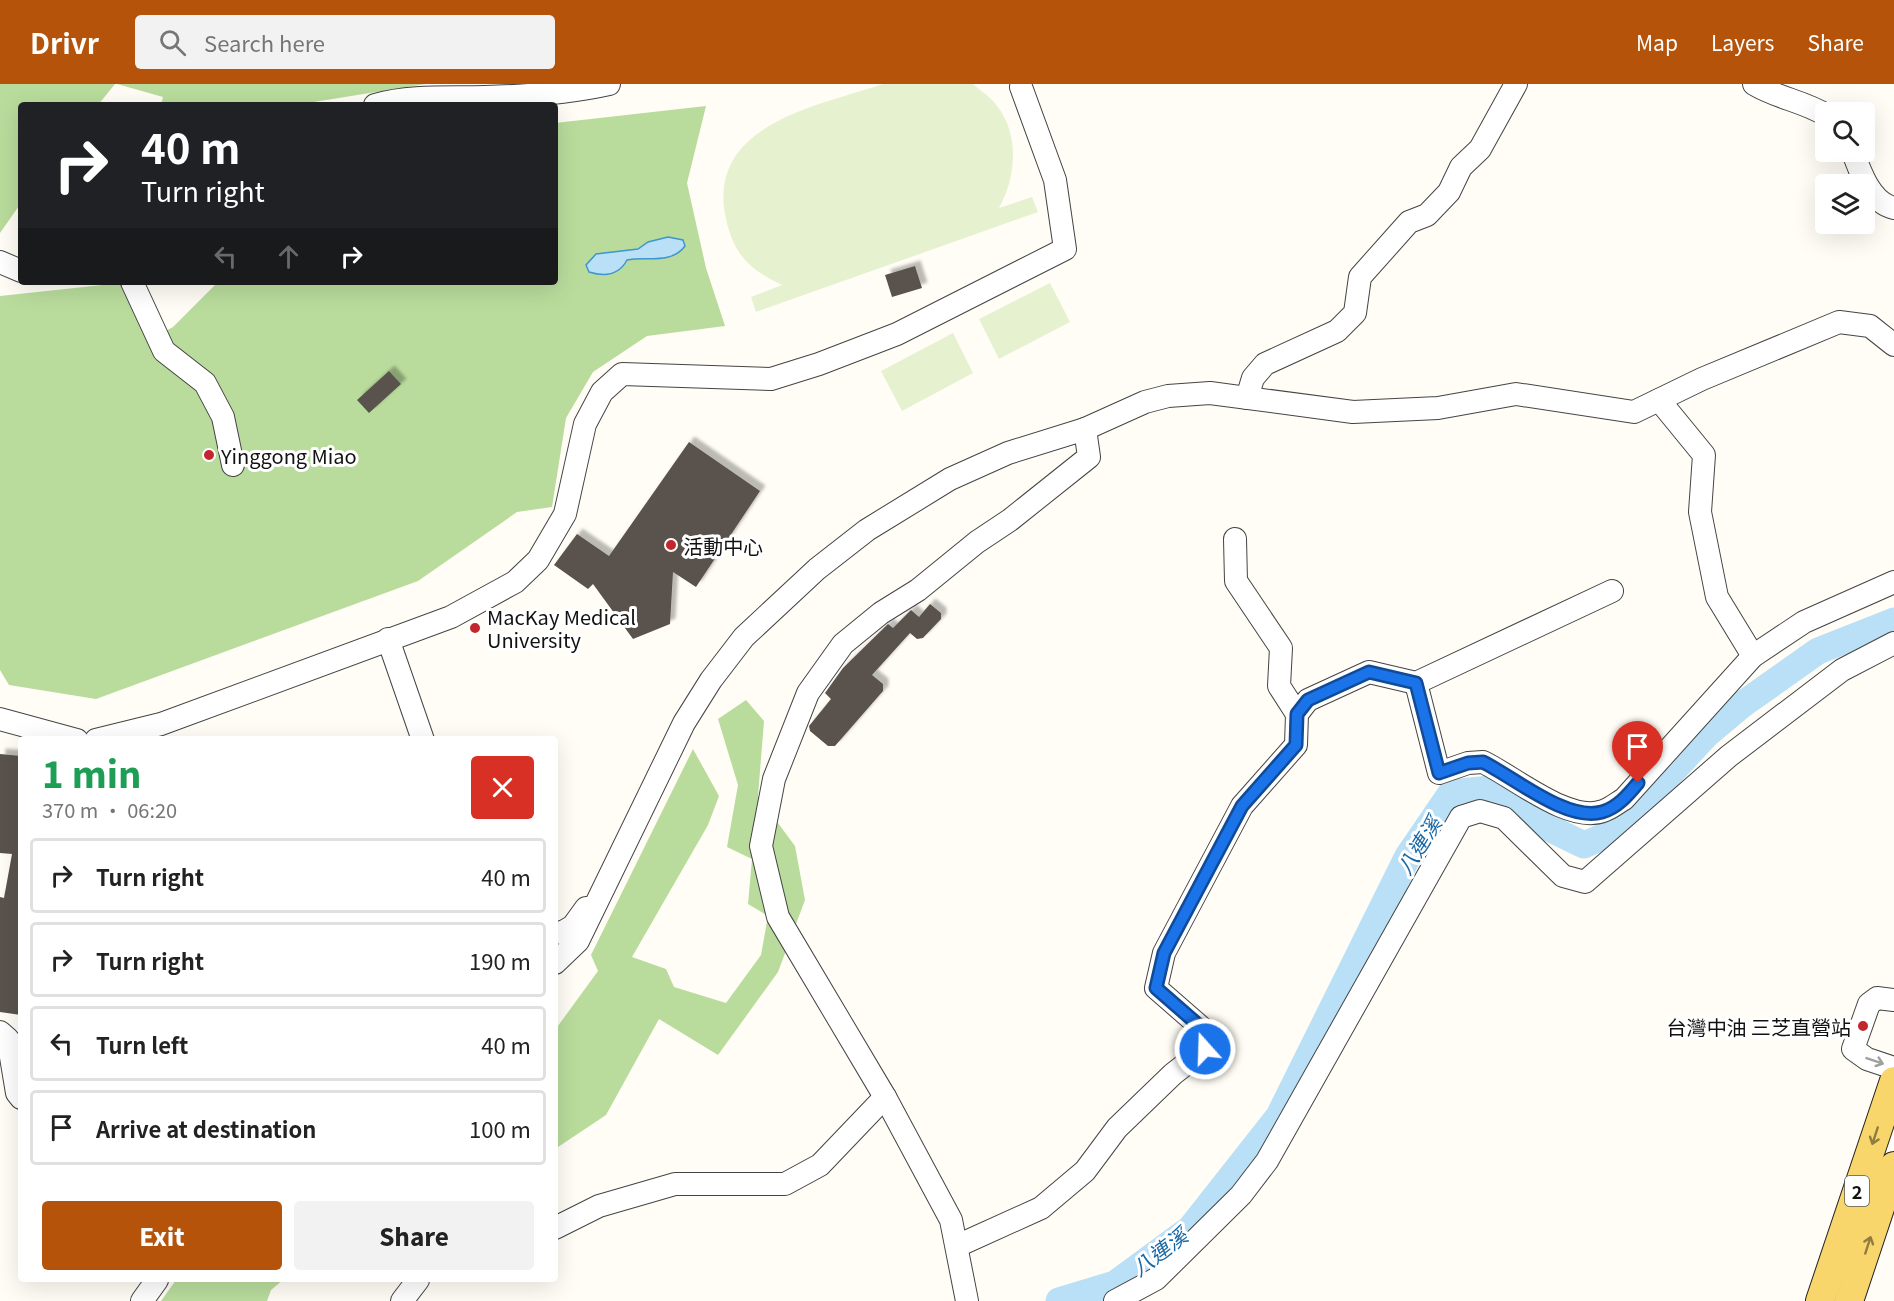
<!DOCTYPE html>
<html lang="en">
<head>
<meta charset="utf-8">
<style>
	:root { --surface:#fff; --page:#f2f2f2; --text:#222; --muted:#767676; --line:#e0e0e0; --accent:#b45309 }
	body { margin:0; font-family:Georgia,"Noto Sans TC",serif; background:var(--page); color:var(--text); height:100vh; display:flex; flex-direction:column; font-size:22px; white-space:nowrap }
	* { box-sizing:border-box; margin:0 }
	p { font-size:20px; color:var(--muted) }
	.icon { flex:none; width:33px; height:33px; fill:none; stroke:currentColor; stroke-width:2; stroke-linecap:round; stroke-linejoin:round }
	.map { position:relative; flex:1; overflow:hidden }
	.drawer { position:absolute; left:18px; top:652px; width:540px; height:546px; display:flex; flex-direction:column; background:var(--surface); border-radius:6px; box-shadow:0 6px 24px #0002 }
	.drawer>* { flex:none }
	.banner { position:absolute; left:18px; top:18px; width:540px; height:183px; border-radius:6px; box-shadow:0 6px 24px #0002; background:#202124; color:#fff; overflow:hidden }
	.buttons { position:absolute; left:1815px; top:18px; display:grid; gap:12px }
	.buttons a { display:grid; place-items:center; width:60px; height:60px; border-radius:6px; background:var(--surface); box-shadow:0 6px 24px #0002; font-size:30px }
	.pin { position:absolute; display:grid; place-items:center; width:51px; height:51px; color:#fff; margin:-62px -26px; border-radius:50% 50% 50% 0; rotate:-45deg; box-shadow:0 0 6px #0007 }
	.pin .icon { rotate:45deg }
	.me { position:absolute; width:66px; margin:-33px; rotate:340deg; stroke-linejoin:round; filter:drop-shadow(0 0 4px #0008) }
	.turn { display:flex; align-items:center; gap:21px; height:126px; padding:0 24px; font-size:27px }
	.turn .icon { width:78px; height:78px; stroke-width:2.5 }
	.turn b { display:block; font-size:42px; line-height:51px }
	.lanes { display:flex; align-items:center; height:57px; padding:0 24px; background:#0003; justify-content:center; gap:30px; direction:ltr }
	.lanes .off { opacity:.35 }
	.round { display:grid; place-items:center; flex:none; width:63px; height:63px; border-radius:6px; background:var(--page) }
	.headline { display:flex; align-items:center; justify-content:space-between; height:102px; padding:0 24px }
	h1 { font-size:36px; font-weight:800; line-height:45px; color:#1e9e55 }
	.button { display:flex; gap:12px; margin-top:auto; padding:12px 24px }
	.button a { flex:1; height:69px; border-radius:6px; background:var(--accent); color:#fff; font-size:24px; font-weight:800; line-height:69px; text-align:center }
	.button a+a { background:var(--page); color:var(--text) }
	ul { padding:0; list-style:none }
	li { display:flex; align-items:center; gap:18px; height:75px; margin:0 12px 9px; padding:0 12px; border:3px solid var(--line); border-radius:6px }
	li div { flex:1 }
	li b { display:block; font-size:22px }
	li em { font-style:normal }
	header { display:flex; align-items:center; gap:36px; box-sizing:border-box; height:84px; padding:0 30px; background:var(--accent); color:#fff }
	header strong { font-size:28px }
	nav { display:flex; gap:33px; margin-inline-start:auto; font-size:21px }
	.search { width:420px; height:54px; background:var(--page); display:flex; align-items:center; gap:15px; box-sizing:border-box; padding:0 21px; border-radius:6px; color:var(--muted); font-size:22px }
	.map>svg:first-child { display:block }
	.forest { fill:#b9dc9c }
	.pitch { fill:#e6f2cf }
	.water { fill:#b9e0f7; stroke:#3f96cf; stroke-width:1.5 }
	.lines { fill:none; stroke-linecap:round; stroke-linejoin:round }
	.river { stroke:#b9e0f7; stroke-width:27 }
	.building { fill:#5a524d; filter:url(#shadow) }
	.minor-casing { stroke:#444; stroke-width:24 }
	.major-casing { stroke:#222; stroke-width:30 }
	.minor { stroke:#fff; stroke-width:22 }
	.major { stroke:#f9d66b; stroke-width:28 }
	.oneway { stroke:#a0a0a0 }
	.oneway2 { stroke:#917d42 }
	.route-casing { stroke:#114b97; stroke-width:15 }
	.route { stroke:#1a73e8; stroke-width:10 }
	.poi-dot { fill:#c4262e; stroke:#fff; stroke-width:2 }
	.labels { text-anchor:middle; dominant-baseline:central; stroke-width:6; stroke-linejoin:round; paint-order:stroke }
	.shield { fill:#fff; stroke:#585858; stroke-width:1.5 }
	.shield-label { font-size:18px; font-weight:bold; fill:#111 }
	.poi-label { font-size:20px; fill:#111; stroke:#fff; text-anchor:start }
	.water-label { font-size:21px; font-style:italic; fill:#1768a6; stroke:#fff }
</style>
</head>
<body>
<header>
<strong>Drivr</strong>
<div class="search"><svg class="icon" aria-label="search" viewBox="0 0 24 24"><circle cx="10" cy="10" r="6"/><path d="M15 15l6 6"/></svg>Search here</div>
<nav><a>Map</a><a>Layers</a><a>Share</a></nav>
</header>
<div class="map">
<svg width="1894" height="1217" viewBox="0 0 1894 1217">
	<defs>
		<filter id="shadow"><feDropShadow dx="5.5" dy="-5.5" stdDeviation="1.5" flood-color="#0004"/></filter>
	</defs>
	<rect width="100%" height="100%" fill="#fffdf5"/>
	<g class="forest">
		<path d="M0,0H115L98,21H21V119L0,149Z"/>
		<path d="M117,0H426L295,21H161L163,13Z"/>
		<path d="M706,22L687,99L706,184L725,242L647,252L593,288L566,334L552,423L517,428L418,497L96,615L9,601L0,586V212L121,199L151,255L173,243L218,198H555V39Z"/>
		<path d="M746,616L764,637L758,712L795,762L805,816L778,888L718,971L659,935L606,1031L555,1065V946L598,887L591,871L693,665L719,712L708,741L632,873L666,885L674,903L726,919L761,871L768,832L748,820L752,775L727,763L738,701L718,635Z"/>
		<path d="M176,1196H283L271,1206L267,1217H161Z"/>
	</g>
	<g class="pitch">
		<path d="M883,0H973C981,7 991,13 997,22C1020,51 1016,93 999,124L1032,113L1038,128L756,228L751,213L782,201C749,185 734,171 726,135C705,40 818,22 883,0Z"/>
		<path d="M1050,199L1070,238L999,275L979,235Z"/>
		<path d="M953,249L973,289L902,327L881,287Z"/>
	</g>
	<path class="water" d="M668,153L683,156L685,162C671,181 646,172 627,176C619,191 605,193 589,188L586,181L596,170L638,165L648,158Z"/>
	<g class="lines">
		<path class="river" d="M1059,1217L1115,1200L1190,1145L1279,1032L1408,772L1451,709L1490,705L1547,743L1584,761L1618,746L1706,651L1743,620L1818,567L1894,537"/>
	</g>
	<g class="building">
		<path d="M915,182L922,204L892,213L885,191Z"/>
		<path d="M389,287L401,300L369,329L357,316Z"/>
		<path d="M689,358L760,407L696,503L673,488L670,540L633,555L593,500L588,505L554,481L577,450L609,472Z"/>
		<path d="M930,520L941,529V535L923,554L917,555L910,549L872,591L883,600V607L835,662H828L810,647L809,642L831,615L825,609L843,584L888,540L893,544L911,526L919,533Z"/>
		<path d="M0,670L21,672V931L0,928V813L4,814L12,770L0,769Z"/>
	</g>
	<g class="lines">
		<g class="minor-casing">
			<g id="minor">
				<path d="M1754,0C1777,14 1803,17 1826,31"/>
				<path d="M375,21C411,11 448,14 485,13C526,12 569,9 609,0"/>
				<path d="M1853,68C1860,88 1871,119 1894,124"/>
				<path d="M0,178L21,187"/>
				<path d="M132,198L164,267L205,299L223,333L233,381"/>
				<path d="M1247,314L1253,294L1265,280L1337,247L1355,229L1360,193L1409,138L1427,131L1449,108L1461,83L1480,65L1516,0"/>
				<path d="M1659,316L1704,371L1700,428L1717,513L1753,572"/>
				<path d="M1235,455L1236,497L1281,564L1279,602L1297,630"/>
				<path d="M388,555L423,656"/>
				<path d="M1416,599L1439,689L1468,679L1483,678C1514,693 1570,740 1603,727C1610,725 1617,719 1624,715L1753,572L1804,538L1894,498"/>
				<path d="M0,635L77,656"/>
				<path d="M96,656L161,640L451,533L515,498L538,476L565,430L585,340L602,308L622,290L771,295L819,280L897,250L1065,165L1055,96L1021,3"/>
				<path d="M555,848L561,849L573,842L586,824"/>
				<path d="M555,879L578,857L684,639L711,596L744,553L817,485L867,446L950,395L1008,369L1085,345L1145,318L1168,312L1210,309L1353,328L1438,324L1516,310L1634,328L1702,295L1839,238L1870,242L1894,261"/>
				<path d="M1894,916L1877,914L1869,920L1853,965L1867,975L1894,984"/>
				<path d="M0,948L8,955L17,1009L21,1014"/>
				<path d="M555,1144L599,1122L675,1100H785L820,1081L885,1013"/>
				<path d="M957,1162L1041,1124L1085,1087L1117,1044L1173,990L1205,965L1203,945L1156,904L1164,869L1242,722L1296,661L1297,630L1308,616L1369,588L1416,599L1612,507"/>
				<path d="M142,1217L157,1196"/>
				<path d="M402,1217L418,1196"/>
				<path d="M967,1217L951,1136L885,1013L778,833L761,762L774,695L808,609L843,560L881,529L918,506L977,458L1010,436L1089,373L1085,345"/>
				<path d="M1115,1217L1156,1195L1241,1111L1267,1077L1461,733L1480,727L1504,734L1563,792L1585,798L1729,672L1842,586L1894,559"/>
			</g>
		</g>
		<g class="major-casing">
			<g id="major">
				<path d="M1820,1217L1894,997"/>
				<path d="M1849,1217L1894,1082"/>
			</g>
		</g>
		<use href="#minor" class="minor"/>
		<use href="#major" class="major"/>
	</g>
	<defs><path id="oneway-shaft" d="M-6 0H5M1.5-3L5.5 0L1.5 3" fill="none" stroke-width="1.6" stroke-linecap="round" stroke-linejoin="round" transform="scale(1.5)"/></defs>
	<use class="oneway" href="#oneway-shaft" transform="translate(1875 977) rotate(19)"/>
	<g class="oneway2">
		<use href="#oneway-shaft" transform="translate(1875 1052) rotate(108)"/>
		<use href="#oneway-shaft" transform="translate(1868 1161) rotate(-72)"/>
	</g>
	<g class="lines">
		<g class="route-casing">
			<path id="route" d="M1205,965L1203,945L1156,904L1164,869L1242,722L1296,661L1297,630L1308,616L1369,588L1416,599L1439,689L1468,679L1483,678C1515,694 1567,738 1602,728C1617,724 1628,711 1638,699"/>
		</g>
		<use href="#route" class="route"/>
	</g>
	<g class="poi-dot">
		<circle cx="209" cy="371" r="6"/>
		<circle cx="671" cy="461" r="6"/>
		<circle cx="475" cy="544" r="6"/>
		<circle cx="1863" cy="942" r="6"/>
	</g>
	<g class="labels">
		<rect class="shield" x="1845" y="1092" width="24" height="30" rx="4.5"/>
		<g class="shield-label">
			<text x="1857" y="1107">2</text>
		</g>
		<g class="poi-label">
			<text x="221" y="371">Yinggong Miao</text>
			<text x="683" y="461">活動中心</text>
			<text x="487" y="532">MacKay Medical<tspan x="487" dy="23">University</tspan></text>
			<text x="1851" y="942" text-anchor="end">台灣中油 三芝直營站</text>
		</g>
		<g class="water-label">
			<text transform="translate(1418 761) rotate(-58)">八連溪</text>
			<text transform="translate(1159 1167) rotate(-37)">八連溪</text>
		</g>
	</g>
</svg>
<div class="buttons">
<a><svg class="icon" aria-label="search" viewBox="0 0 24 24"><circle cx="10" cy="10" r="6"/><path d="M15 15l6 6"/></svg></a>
<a><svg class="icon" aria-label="layers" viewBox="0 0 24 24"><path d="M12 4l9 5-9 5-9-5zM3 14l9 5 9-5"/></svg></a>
</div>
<div class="pin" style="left:1638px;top:699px;background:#d93025"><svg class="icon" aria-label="arrive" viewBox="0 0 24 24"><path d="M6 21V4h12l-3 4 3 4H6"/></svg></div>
<svg class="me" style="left:1205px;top:965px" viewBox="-20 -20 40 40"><circle r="17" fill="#1a73e8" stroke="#fff" stroke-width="3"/><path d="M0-11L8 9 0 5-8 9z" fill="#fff"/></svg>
<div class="banner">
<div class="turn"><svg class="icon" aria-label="right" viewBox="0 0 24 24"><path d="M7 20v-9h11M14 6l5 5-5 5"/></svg><div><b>40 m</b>Turn right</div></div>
<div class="lanes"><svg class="icon off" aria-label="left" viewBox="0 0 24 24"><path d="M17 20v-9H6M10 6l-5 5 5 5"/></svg><svg class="icon off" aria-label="ahead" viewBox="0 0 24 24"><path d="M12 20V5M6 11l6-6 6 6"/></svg><svg class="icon" aria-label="right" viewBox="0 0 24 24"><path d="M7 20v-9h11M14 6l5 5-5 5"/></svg></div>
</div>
<section class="drawer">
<div class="headline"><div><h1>1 min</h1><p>370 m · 06:20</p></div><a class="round" style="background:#d93025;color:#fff"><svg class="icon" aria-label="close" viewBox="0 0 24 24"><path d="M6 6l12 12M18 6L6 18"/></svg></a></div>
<ul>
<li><svg class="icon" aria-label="right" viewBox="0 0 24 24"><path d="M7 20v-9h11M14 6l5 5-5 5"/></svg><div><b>Turn right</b></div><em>40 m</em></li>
<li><svg class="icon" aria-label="right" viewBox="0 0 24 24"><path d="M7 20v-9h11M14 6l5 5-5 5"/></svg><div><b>Turn right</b></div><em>190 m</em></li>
<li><svg class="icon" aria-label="left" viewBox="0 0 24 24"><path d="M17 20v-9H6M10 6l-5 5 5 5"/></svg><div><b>Turn left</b></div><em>40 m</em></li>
<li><svg class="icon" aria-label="arrive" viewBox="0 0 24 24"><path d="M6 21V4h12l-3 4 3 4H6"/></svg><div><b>Arrive at destination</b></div><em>100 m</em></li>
</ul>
<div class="button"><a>Exit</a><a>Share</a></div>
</section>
</div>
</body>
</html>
